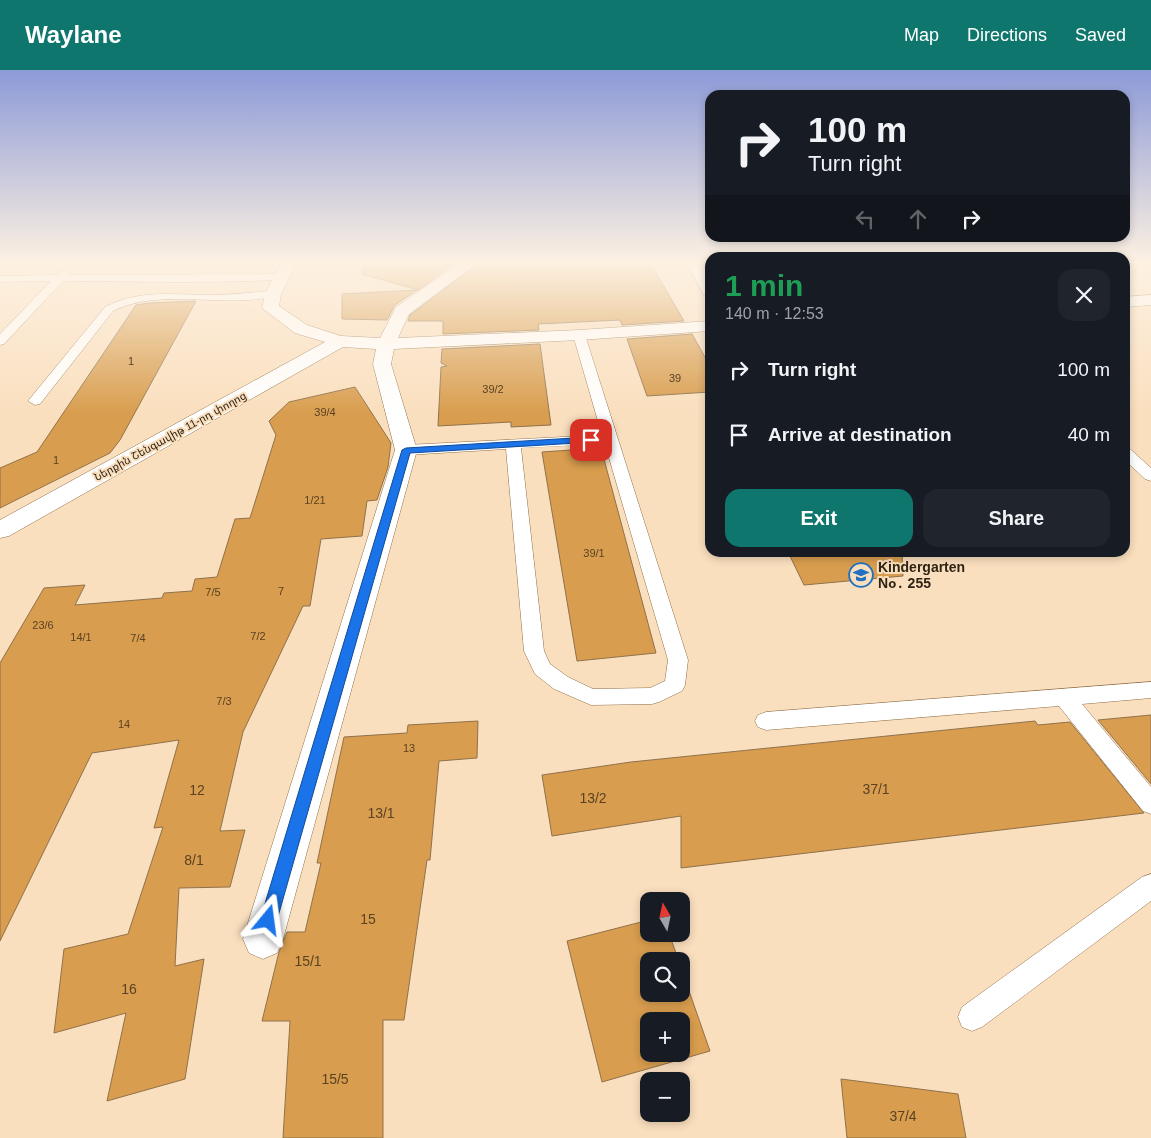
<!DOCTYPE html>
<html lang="en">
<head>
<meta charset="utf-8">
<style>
	:root { --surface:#171b24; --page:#20242c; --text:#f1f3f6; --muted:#9ea1a6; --accent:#0f766e }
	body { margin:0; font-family:Helvetica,"Noto Sans Armenian",sans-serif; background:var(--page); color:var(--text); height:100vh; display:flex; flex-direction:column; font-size:19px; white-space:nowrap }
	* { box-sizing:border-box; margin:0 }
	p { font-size:16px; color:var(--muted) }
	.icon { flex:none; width:28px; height:28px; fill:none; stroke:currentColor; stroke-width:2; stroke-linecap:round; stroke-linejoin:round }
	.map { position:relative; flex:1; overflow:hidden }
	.drawer { position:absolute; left:705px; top:182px; width:425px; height:305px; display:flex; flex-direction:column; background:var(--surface); border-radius:15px; box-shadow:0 2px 8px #0003 }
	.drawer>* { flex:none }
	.top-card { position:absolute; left:705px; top:20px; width:425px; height:152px; border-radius:15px; box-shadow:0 2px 8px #0003; background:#171b24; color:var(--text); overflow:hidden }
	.needle { width:32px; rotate:351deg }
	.controls { position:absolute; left:640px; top:822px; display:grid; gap:10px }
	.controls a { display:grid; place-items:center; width:50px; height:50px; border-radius:10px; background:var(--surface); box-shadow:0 2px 8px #0003; font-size:25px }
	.pin { position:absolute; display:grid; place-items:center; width:42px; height:42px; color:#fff; margin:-21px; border-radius:10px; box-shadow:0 2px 8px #0006 }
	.me { position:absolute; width:55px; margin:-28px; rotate:16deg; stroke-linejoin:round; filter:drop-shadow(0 0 4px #0008) }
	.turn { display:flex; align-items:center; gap:18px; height:105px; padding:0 20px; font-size:22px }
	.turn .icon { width:65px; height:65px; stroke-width:2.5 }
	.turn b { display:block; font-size:35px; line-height:42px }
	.lanes { display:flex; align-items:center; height:48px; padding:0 20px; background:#0003; justify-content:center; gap:25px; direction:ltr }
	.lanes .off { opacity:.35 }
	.round { display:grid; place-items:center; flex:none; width:52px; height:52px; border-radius:15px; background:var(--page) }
	.overview { display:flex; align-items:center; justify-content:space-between; height:85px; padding:0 20px }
	h1 { font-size:30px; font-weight:700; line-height:38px; color:#1e9e55 }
	.action { display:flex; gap:10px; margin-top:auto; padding:10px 20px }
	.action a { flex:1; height:58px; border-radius:15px; background:var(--accent); color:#fff; font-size:20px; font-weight:700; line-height:58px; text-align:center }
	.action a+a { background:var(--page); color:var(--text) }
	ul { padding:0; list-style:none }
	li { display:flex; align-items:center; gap:15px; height:65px; padding:0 20px }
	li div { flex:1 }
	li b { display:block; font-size:19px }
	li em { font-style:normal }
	header { display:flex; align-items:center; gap:30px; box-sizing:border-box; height:70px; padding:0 25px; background:var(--accent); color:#fff }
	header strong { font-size:24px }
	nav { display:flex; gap:28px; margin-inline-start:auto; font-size:18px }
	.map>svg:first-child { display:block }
	.building { fill:#d89d4e; stroke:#90714b; fill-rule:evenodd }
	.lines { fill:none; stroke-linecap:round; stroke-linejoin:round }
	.lane-casing { stroke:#8e7049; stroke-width:1 }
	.street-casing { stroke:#8e7049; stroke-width:1 }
	.lane { fill:#fff; fill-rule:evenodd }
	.street { fill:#fff; fill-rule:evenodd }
	.route { fill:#1a73e8; stroke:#114b97 }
	.labels { text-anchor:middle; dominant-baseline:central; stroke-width:4; stroke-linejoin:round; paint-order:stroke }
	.number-label { font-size:11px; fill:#5a4222 }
	.far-street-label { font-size:11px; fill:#302414; stroke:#fadfbe }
	.poi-label { font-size:14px; font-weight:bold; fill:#302414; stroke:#fadfbe; text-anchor:start }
	.near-number-label { font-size:14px; fill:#5a4222 }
</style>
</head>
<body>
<header>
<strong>Waylane</strong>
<nav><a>Map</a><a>Directions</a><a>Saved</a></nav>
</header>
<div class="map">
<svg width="1151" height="1068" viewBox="0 0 1151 1068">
	<rect width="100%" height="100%" fill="#fadfbe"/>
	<g class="building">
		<path d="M363,194H454L418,220L362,204Z"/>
		<path d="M478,194H651L684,251L622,255L620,250L538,254L539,260L443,264V251H408L410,245Z"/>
		<path d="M417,220L395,235L387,250L342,249V224Z"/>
		<path d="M196,231L120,370L110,383L0,438V398L37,382L136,235L149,233Z"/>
		<path d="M692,264L710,296V322L647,326L627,269Z"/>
		<path d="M540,274L551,355L511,357V352L438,356L441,297L447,296L441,293L442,279Z"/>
		<path d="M355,317L391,373L388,397L377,430L367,431L362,466L321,469L310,536H303L243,662L220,761L245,760L230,817L179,818L175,896L204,889L185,1009L107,1031L126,943L54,963L64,879L128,864L163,757L154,758L179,670L92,683L0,871V593L44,518L85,515L75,535L162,528L164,523L192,521L195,509L217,507L235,449L250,448L276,365L269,351L289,332Z"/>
		<path d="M601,378L656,583L577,591L542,382Z"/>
		<path d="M788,482H902L903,506L804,515Z"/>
		<path d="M1151,645V714L1098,650Z"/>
		<path d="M478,651L477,688L439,691L430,790H427L404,950H383V1068H283L290,951H262L279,882L287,862H305L321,793H317L344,667L407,663L408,655Z"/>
		<path d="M1035,651L1038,655L1070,652L1144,743L681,798V746L552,766L542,705L631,692Z"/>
		<path d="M649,850V864H669L679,891H649V924H681V898L710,981L602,1012L567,871ZM649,951H681V984H649Z"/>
		<path d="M841,1009L958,1024L966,1068H847Z"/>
	</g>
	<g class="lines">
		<g class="lane-casing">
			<g id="lane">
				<path d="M65,200L69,201V205L281,204L286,207C278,215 90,211 63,211L4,274L0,275V264L51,211L0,212V206L57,205Z"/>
				<path d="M273,221L277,222L279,224L277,226C224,239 161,217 113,241L40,334L35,335L28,331L105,237C140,219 174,225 211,225C232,225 252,222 273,221Z"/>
				<path d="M579,261L585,265L688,590L685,615L682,621L659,632L652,634L591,635L554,619L535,604L524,581L506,379L406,385L401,383L398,380L401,377L406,375L602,365L573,265ZM605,374L668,590L665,611L650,618L593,619L568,607L550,594L544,581L521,378Z"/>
				<path d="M1125,377L1130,379L1151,398V411L1145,409L1125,390Z"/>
				<path d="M1151,612V628L1082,634L1151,717V744L1143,741L1059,636L766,660L758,657L755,651L758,645L766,642Z"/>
				<path d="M1151,804V831L982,957L972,961L962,957L958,947L962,937L1142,807Z"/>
			</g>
		</g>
		<g class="street-casing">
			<g id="street">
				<path d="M281,194H296L281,224L279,236L307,255L341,266L380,268L396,237L458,194H476L409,244L398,268L579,260L710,251V261L579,270L394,279L391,294L417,380L283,869L277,883L263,889L249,883L243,869L395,380L373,294L376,279L343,277L9,466L0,468V450L325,272L295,263L262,238L265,224Z"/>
				<path d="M687,194H702L710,208V227L704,225Z"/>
				<path d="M1151,225V235L1125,237V227Z"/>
			</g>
		</g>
		<use href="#lane" class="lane"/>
		<use href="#street" class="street"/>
	</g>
	<linearGradient id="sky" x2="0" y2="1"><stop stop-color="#8c9ad7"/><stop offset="0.56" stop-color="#fdf1e2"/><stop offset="1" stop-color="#fdf1e2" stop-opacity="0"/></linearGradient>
	<rect width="1151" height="344" fill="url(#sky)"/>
	<path class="route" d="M591,367L594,368V372L410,383L277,850L274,856L268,858L263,856L260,850L402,380L406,378Z"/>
	<defs>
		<g id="school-ring" transform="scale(1.25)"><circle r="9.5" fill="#fadfbe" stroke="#2071c0" stroke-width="1.5"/><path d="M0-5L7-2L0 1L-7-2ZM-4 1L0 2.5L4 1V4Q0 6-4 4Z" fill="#2071c0"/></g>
	</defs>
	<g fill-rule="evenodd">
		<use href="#school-ring" x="861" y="505"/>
	</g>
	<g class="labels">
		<g class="number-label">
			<text x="131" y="291">1</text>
			<text x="675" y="308">39</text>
			<text x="493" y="319">39/2</text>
			<text x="325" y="342">39/4</text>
			<text x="56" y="390">1</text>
			<text x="315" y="430">1/21</text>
			<text x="594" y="483">39/1</text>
			<text x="281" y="521">7</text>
			<text x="213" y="522">7/5</text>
			<text x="43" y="555">23/6</text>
			<text x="258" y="566">7/2</text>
			<text x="81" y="567">14/1</text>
			<text x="138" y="568">7/4</text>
			<text x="224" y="631">7/3</text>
			<text x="124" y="654">14</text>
			<text x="409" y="678">13</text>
		</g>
		<g class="far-street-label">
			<text transform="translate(170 366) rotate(-29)">Ներքին Շենգավիթ 11-րդ փողոց</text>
		</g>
		<g class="poi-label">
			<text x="878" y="497">Kindergarten<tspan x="878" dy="16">Nօ․ 255</tspan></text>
		</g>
		<g class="near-number-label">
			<text x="876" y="719">37/1</text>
			<text x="197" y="720">12</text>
			<text x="593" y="728">13/2</text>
			<text x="381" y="743">13/1</text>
			<text x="194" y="790">8/1</text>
			<text x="368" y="849">15</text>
			<text x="308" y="891">15/1</text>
			<text x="129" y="919">16</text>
			<text x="335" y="1009">15/5</text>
			<text x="903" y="1046">37/4</text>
		</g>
	</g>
</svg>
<div class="controls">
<a><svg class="needle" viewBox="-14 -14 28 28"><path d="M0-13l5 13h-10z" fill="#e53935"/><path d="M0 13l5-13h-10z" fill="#9ea1a6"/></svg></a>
<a><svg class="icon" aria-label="search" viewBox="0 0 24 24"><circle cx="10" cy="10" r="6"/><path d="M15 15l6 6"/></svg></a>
<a>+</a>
<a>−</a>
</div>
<div class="pin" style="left:591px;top:370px;background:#d93025"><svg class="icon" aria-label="arrive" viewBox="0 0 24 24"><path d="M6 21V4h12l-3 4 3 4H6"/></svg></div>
<svg class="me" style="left:268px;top:850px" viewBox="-20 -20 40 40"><path d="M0-17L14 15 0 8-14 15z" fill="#1a73e8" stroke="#fff" stroke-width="4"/></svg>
<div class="top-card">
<div class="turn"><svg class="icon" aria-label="right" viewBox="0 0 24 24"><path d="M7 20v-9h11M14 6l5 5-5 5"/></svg><div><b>100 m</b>Turn right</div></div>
<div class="lanes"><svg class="icon off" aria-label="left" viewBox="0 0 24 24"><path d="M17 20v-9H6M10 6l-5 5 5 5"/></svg><svg class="icon off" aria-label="ahead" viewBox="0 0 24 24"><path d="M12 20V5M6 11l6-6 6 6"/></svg><svg class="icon" aria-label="right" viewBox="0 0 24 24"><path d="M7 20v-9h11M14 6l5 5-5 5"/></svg></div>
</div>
<section class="drawer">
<div class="overview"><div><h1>1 min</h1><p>140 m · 12:53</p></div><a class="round"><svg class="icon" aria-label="close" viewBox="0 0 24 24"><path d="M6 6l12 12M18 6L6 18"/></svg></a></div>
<ul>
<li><svg class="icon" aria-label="right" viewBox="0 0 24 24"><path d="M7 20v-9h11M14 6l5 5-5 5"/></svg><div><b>Turn right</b></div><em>100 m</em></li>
<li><svg class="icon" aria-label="arrive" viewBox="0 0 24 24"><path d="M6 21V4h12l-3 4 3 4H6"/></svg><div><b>Arrive at destination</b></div><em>40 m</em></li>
</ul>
<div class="action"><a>Exit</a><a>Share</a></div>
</section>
</div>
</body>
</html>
